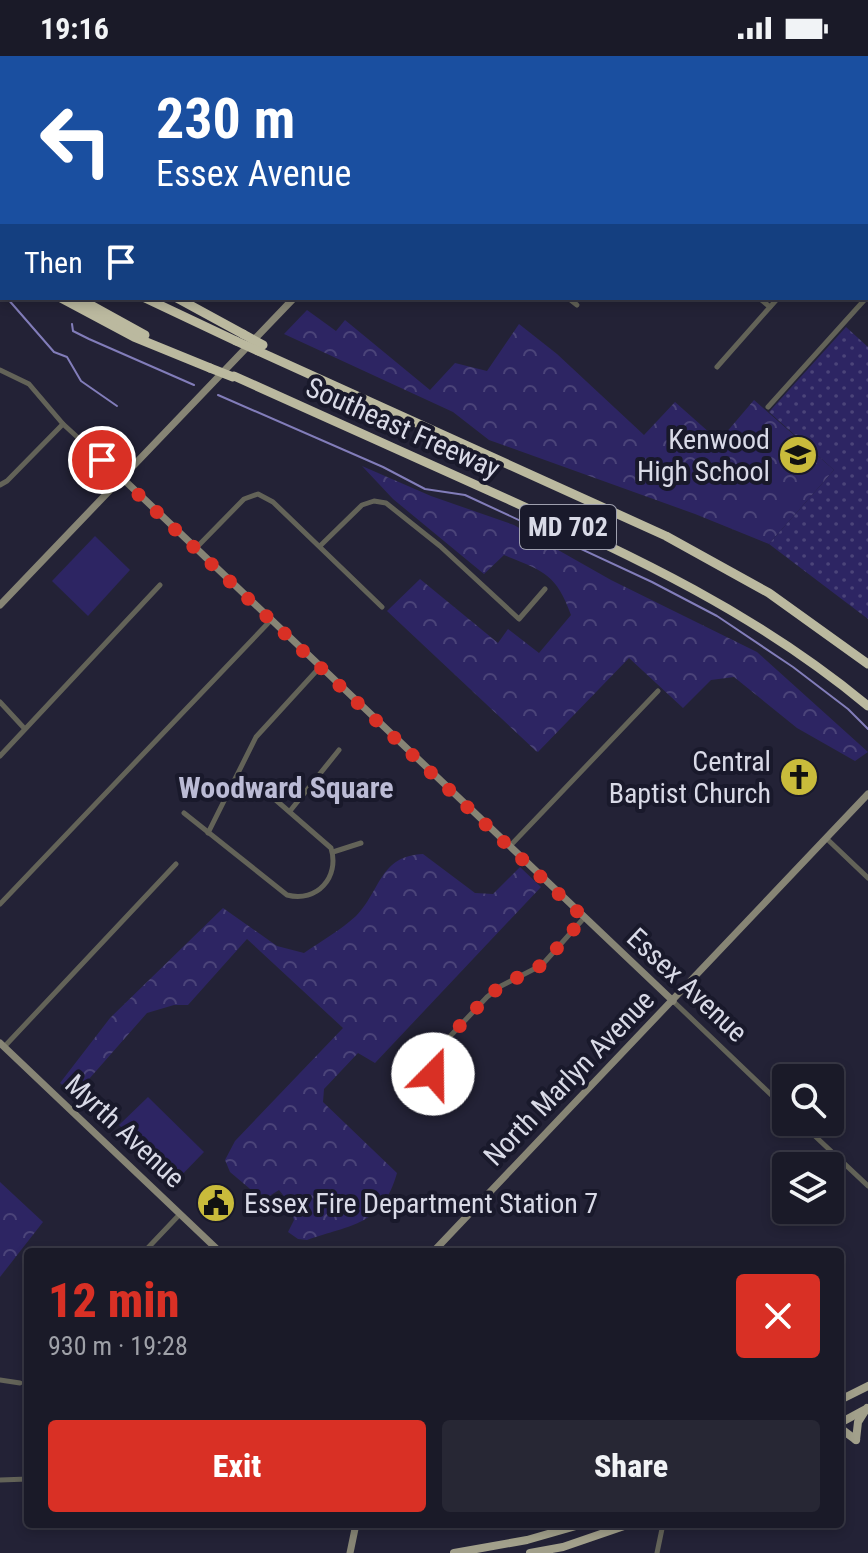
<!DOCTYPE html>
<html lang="en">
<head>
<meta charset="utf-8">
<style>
	:root { --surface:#1a1a28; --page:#272734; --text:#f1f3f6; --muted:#9fa1a8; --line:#383845; --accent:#d93025 }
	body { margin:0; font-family:"Roboto Condensed",sans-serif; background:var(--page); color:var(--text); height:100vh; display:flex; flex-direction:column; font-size:30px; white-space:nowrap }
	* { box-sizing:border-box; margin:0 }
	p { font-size:26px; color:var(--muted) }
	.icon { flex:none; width:44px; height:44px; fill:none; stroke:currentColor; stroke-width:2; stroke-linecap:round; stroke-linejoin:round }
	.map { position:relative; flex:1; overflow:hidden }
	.panel { position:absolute; left:24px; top:1192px; width:820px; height:280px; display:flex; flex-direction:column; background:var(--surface); border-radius:8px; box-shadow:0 4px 12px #0003,0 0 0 2px var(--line) }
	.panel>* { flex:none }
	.guide { position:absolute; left:0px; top:0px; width:868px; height:244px; box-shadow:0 4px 12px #0003,0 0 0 2px var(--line); background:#1a4fa0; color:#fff; overflow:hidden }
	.controls { position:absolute; left:772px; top:1008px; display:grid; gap:16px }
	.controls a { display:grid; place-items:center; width:72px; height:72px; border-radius:8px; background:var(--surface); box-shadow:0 4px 12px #0003,0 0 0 2px var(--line); font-size:40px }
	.pin { position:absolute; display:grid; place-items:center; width:68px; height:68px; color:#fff; margin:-34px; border:4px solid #fff; border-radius:50%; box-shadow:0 2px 8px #0007 }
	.me { position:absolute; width:88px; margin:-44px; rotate:22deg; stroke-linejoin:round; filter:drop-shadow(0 0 6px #0008) }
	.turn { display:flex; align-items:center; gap:28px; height:168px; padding:0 24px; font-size:36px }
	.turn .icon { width:104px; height:104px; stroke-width:2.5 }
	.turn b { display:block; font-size:56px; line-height:68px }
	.then { display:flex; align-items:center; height:76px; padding:0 24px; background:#0003; gap:16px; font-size:30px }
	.round { display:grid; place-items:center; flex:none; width:84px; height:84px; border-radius:8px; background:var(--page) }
	.headline { display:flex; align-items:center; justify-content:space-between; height:136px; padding:0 24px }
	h1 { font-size:48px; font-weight:800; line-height:60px; color:var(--accent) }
	.action { display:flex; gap:16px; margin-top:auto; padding:16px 24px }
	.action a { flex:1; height:92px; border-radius:8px; background:var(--accent); color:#fff; font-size:32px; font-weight:800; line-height:92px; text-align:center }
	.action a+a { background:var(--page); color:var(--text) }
	.status { display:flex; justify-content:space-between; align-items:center; height:56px; padding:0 40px; background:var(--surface); direction:ltr }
	.status svg { height:22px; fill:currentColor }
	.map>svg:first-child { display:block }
	.green { fill:#2d2563 }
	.forest { fill:url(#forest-crowns) }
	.park { fill:url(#park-dots) }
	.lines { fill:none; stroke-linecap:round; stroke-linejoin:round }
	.stream { stroke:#827dba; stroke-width:2 }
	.street { stroke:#636358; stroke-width:5 }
	.secondary { stroke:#878575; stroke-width:7 }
	.primary { stroke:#a2a08b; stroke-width:8 }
	.highway { stroke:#bbb99f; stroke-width:9 }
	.highway-bridge { stroke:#bbb99f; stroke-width:9 }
	.route { stroke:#d93025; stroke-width:14; stroke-dasharray:0 25.2 }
	.labels { text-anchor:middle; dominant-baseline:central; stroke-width:8; stroke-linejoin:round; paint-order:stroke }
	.shield { fill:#19192b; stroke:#9fa0af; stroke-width:2 }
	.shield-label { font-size:26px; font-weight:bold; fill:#d9dae7 }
	.street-label { font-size:28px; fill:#d9dae7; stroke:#19192b }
	.poi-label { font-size:28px; fill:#d9dae7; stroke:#19192b; text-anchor:end }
	.neighbourhood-label { font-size:30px; font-weight:bold; fill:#bbbbd5; stroke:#19192b }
</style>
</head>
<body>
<div class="status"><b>19:16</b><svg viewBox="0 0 49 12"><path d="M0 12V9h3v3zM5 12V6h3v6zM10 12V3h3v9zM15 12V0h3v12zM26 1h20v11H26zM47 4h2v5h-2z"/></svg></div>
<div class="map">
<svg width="868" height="1497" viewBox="0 0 868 1497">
	<defs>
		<pattern id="forest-crowns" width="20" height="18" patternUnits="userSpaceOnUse" patternTransform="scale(2)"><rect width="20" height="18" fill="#2d2563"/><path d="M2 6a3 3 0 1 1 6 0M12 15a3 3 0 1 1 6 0" fill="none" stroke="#4b4479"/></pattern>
		<pattern id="park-dots" width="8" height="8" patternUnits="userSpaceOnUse" patternTransform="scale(2)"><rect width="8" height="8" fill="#2d2563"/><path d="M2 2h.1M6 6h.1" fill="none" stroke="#4b4479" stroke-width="1.8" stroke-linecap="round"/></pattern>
	</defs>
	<rect width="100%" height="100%" fill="#232236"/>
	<g class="green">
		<path d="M95,480L130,514L88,560L52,525Z"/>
		<path d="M148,1041L204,1096L176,1125L119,1069Z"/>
	</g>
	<g class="forest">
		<path d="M307,254L336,275L345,264L430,334L455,307L487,315L519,268L557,298L644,379L675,346L719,385L754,344L834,414L769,488L695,458L489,384L453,356L284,278Z"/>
		<path d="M362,410L431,440L514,469L611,524L757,596L868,696L855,705L797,672L734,621L711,624L683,652L629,602L538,696L536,695L387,555L420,523L498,587L508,573L539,597L571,559C556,517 543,515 504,499L484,518L393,443Z"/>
		<path d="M423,798L475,837L493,838L520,811L541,831L375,1007L358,997L324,1033L323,1046L397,1117C382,1170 352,1168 307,1184L298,1183L288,1176L294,1164L287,1144L279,1134L263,1144L230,1116L225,1104L235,1085L343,972L247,883L188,949H174L147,957L75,1039L60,1027L110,962L223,852L277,890L304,897C321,885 341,874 356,860C381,835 379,800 423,798Z"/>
		<path d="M0,1126L43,1166L0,1221Z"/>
	</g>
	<path class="park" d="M846,271L868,291V563L769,488L834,414L769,356Z"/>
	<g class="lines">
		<g class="stream">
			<path d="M27,0L28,2"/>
			<path d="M0,101L2,103"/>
			<path d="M0,239L2,240"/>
			<path d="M7,242L54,296L67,301L81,325L117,350"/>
			<path d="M72,268L73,275L89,283L194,329"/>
			<path d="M218,339L383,411L425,433L465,439L652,526L717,560L793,611L848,653L868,673"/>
		</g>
		<g class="street">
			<path d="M732,0V2"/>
			<path d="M742,0V2"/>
			<path d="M866,146L868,144"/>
			<path d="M568,242L577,249"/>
			<path d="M759,242L770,251"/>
			<path d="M717,311L778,242"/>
			<path d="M0,314L29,328L63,368L121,421"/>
			<path d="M768,351L868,240"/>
			<path d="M0,429L7,425L63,368"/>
			<path d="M320,490L362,449L374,445L386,447L440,490L519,563L545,533"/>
			<path d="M196,492L244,443L258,438L273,446L382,551"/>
			<path d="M0,646L24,672"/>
			<path d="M0,700L160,529"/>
			<path d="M290,755L339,694"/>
			<path d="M184,757L287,839C317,847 340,821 331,792L270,739L236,722"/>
			<path d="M208,777L256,681L320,611"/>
			<path d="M826,782L868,822"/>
			<path d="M510,790L658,635"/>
			<path d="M333,796L361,787"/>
			<path d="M0,848L272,563"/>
			<path d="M673,945L786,1053"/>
			<path d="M4,991L176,808"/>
			<path d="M438,995L451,1014V1021L443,1026L433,1018C433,1008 435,1001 440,991L487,941L501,930L542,909L584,862"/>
			<path d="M800,1066L868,1130"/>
			<path d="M144,1196L180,1158"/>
			<path d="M0,1324L20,1327"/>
			<path d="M0,1424L28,1423"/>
			<path d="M657,1497L663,1468"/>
		</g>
		<g class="secondary">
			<path d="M527,2L529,0"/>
			<path d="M121,421L673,945"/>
			<path d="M0,549L294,242"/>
			<path d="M0,987L220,1196"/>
			<path d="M433,1196L868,738"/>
			<path d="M350,1497L356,1468"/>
		</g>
		<g class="primary">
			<path d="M840,1344L868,1330"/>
			<path d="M840,1367L864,1354"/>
			<path d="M840,1372L856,1384"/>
			<path d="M856,1384L858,1366L867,1352"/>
			<path d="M454,1497L527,1484L583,1468"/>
			<path d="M530,1497L563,1491L630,1468"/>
		</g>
		<g class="highway">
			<path d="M0,4L2,9"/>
			<path d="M0,146L2,148"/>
			<path d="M0,188L2,189"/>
			<path d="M0,212L2,213"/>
			<path d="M61,242L134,281L210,312"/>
			<path d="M78,242L145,279"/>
			<path d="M145,242L236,285"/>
			<path d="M177,242L243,278"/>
			<path d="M258,295L666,480L769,537L868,608"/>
			<path d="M234,320C324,361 415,401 505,442C637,502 756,557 868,650"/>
		</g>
		<g class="highway-bridge">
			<path d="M243,278L263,289"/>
			<path d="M236,285L258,295"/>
			<path d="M210,312L233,321"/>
		</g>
	</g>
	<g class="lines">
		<path class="route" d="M102,404L584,862L542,909L501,930L487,941L440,991L433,1007V1018"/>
	</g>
	<defs>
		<g id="school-disc" transform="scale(2)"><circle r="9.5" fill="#c9bb3b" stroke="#19192b"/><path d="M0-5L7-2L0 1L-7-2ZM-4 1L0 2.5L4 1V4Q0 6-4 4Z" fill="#111"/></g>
		<g id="church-disc" transform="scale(2)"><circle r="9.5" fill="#c9bb3b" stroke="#19192b"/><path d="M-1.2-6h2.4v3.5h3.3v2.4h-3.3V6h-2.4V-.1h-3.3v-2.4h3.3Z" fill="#111"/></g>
		<g id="civic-disc" transform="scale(2)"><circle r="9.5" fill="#c9bb3b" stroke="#19192b"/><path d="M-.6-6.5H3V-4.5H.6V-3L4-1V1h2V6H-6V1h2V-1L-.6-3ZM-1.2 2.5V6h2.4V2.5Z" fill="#111"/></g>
	</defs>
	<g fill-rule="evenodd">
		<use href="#school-disc" x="798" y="399"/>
		<use href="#church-disc" x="799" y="721"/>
		<use href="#civic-disc" x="216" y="1147"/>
	</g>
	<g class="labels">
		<rect class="shield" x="520" y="449" width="96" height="44" rx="6"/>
		<g class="shield-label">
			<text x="568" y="471">MD 702</text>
		</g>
		<g class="street-label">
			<text transform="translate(403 372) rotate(24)">Southeast Freeway</text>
			<text transform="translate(687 929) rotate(43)">Essex Avenue</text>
			<text transform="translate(569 1022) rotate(-46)">North Marlyn Avenue</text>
			<text transform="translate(125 1075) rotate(43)">Myrth Avenue</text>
		</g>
		<g class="poi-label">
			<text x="770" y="383">Kenwood<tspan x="770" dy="32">High School</tspan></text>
			<text x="771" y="705">Central<tspan x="771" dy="32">Baptist Church</tspan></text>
			<text x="244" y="1147" text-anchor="start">Essex Fire Department Station 7</text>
		</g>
		<g class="neighbourhood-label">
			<text x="286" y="731">Woodward Square</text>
		</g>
	</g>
</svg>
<div class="controls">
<a><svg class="icon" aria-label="search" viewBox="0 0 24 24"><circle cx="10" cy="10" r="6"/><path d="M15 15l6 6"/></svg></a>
<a><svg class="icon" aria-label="layers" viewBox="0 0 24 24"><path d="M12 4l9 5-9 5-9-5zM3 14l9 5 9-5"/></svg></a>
</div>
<div class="pin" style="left:102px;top:404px;background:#d93025"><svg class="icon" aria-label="arrive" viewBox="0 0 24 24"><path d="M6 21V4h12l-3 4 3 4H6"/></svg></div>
<svg class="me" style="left:433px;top:1018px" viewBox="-20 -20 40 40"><circle r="19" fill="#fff"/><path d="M0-13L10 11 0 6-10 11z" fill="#d93025"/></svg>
<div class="guide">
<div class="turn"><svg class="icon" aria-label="left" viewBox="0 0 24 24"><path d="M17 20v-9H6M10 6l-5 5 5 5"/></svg><div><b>230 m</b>Essex Avenue</div></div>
<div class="then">Then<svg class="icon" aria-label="arrive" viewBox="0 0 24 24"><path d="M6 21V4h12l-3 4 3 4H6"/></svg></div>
</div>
<section class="panel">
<div class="headline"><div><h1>12 min</h1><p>930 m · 19:28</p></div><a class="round" style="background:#d93025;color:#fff"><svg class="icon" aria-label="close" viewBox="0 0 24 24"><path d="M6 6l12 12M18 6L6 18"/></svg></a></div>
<div class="action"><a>Exit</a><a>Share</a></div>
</section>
</div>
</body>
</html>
